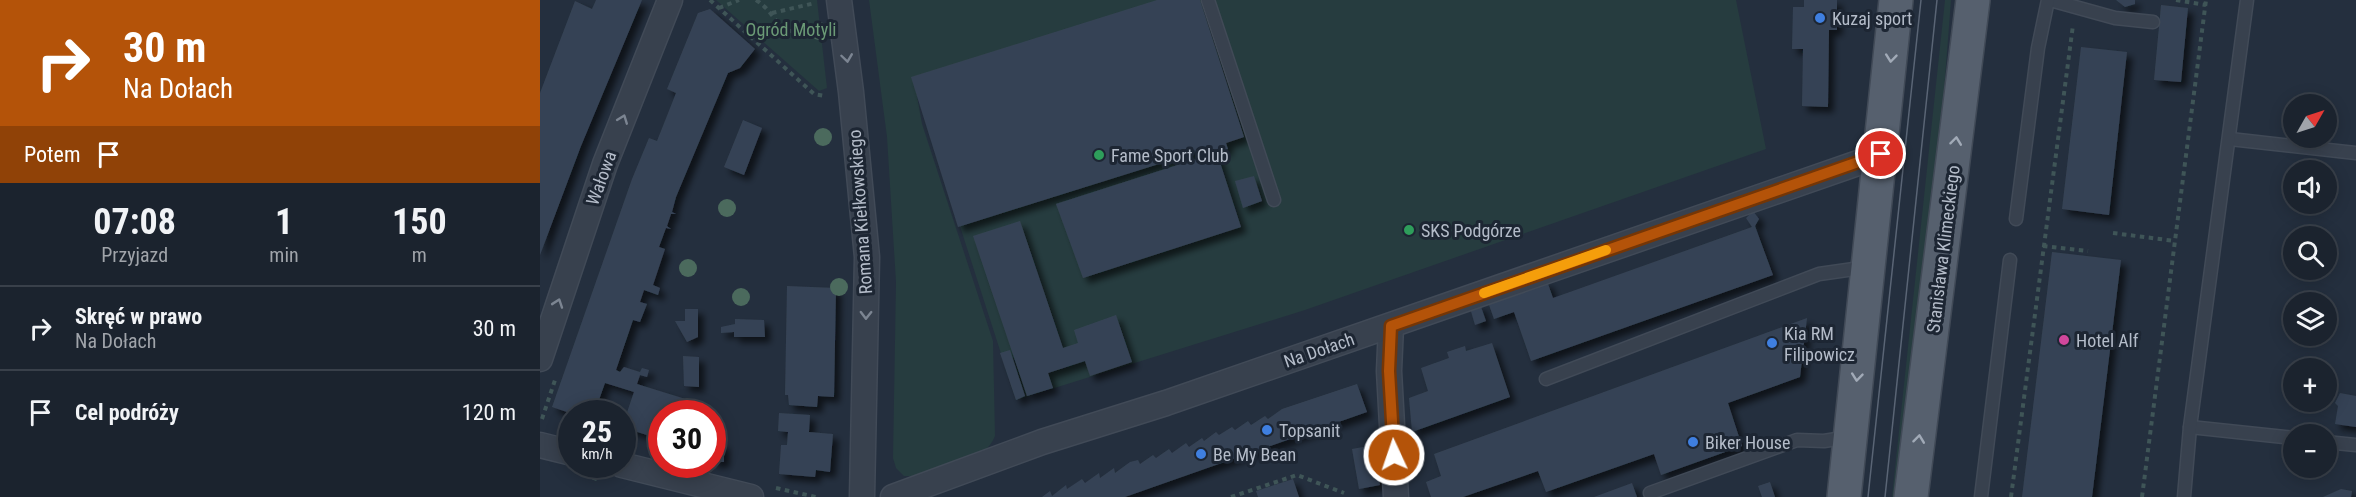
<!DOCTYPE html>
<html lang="pl">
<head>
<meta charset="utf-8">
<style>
	:root { --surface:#1b232e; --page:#242b36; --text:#f1f3f6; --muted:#a0a4aa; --line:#39404a }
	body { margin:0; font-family:"Roboto Condensed",sans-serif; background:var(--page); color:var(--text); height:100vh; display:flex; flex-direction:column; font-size:22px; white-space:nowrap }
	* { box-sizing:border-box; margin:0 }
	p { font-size:20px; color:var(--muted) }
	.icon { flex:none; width:33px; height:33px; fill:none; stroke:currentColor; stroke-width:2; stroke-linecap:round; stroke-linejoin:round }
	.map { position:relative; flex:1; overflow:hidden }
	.panel { display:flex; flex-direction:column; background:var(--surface); width:540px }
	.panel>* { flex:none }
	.guide { background:#b45309; color:#fff; overflow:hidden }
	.needle { width:39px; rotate:51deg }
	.controls { position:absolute; left:1743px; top:94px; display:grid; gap:12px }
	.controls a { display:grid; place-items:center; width:54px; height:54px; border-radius:50%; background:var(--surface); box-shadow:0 3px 15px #0003,0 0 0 2px var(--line); font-size:30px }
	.speed { position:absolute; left:18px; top:400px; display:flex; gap:12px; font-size:30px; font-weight:700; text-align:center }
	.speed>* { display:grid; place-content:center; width:78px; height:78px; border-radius:50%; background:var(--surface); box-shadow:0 3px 15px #0003,0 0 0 2px var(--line); line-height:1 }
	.speed small { font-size:15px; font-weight:400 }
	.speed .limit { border:9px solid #d22; background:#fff; color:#111 }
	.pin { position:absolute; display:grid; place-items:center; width:51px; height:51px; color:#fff; margin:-26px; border:3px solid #fff; border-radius:50%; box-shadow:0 2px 6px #0007 }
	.me { position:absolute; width:66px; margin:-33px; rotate:357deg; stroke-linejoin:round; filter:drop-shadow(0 0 4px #0008) }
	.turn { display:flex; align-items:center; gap:21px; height:126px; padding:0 24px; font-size:27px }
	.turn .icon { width:78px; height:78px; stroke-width:2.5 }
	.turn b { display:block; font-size:42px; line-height:51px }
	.then { display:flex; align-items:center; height:57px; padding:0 24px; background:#0003; gap:12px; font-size:22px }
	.eta { display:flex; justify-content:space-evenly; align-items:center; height:102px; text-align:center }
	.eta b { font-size:36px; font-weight:700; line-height:42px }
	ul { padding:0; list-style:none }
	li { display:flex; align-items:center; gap:18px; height:84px; padding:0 24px; border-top:2px solid var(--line) }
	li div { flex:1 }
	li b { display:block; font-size:22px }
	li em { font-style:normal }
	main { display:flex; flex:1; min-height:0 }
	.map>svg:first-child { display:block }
	.green { fill:#263c3f }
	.building { fill:#364354; filter:url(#shadow) }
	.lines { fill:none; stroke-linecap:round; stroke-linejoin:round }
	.lane-casing { stroke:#414a57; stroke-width:15 }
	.street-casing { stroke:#414a57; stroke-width:27 }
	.primary-casing { stroke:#414a57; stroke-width:36 }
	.path { stroke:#3f5557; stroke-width:4; stroke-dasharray:4.5 4.5; stroke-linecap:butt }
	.lane { stroke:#38414e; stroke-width:12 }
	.street { stroke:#38414e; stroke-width:24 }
	.primary { stroke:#56606e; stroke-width:33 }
	.tram { stroke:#5a6575; stroke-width:1.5 }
	.tree { fill:#4b6a5d }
	.oneway { stroke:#7c8592 }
	.oneway2 { stroke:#a1aab7 }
	.route-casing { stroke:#753606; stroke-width:15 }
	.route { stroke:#b45309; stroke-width:10 }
	.slow { stroke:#f59e0b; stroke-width:10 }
	.shop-dot { fill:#3f7fe0; stroke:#1d2633; stroke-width:2 }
	.leisure-dot { fill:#2e9e5b; stroke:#1d2633; stroke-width:2 }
	.hotel-dot { fill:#d1479c; stroke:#1d2633; stroke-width:2 }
	.labels { text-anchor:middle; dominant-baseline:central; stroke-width:6; stroke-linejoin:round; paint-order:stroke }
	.poi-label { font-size:18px; fill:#b4bcc9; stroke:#1d2633; text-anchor:start }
	.park-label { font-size:18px; fill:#6b9a76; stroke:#1d2633 }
	.street-label { font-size:18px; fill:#b4bcc9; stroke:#1d2633 }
</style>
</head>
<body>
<main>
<section class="panel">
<div class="guide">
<div class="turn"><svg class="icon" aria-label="right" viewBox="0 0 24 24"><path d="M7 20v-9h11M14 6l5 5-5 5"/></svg><div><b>30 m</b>Na Dołach</div></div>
<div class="then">Potem<svg class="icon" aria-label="arrive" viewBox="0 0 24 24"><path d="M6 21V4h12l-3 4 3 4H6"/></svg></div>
</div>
<div class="eta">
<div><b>07:08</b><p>Przyjazd</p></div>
<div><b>1</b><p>min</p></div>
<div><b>150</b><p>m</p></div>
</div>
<ul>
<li><svg class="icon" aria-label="right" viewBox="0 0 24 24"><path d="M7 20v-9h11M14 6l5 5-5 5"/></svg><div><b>Skręć w prawo</b><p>Na Dołach</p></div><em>30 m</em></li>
<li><svg class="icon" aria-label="arrive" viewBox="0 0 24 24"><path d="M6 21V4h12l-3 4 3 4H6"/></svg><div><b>Cel podróży</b></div><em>120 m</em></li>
</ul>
</section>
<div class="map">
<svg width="1816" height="497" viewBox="0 0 1816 497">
	<defs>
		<filter id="shadow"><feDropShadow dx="5.5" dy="5.5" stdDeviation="3" flood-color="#0009"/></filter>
	</defs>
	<rect width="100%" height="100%" fill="#242f3e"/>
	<g class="green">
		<path d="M176,0H277L287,88L279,91Z"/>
		<path d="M329,0H1196L1226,149L765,310L476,400L376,90L382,124L453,341L455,436C445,463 401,468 375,476H364L356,468L353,458L356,282L347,137Z"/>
		<path d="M1405,0H1411L1402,118L1356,497H1352Z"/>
		<path d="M1359,134L1321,497H1320Z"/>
	</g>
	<g class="building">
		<path d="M56,0H102L41,146L0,255V93L35,1L52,9Z"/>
		<path d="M617,0H660L704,137L686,143L688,149L677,153L701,227L543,278L516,204L672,154L670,148L418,227L371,77Z"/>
		<path d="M1264,0H1297V30H1289L1288,107L1262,106L1263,49H1252L1253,7H1264Z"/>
		<path d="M1576,0H1595V4L1585,7Z"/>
		<path d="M1621,5L1648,8L1641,82L1614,80Z"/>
		<path d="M170,9L215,49L200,68L188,73L136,197L132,212L136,214H131L127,226L131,229L126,228L119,247L125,249L113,285L120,288L118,295L104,290L100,302L107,304L100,322L93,320L76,370L80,372L84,367L100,372L102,368L109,370L107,377L100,375L97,384L152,401L148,414H122V440L82,427L94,392L65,383L54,414H33L12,407L92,179L109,138L117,141L136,93L127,89L158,13Z"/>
		<path d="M1541,47L1587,52L1569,215L1522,209Z"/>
		<path d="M203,120L222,128L204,175L184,167Z"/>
		<path d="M714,176L722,201L703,208L695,181Z"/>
		<path d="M1213,211L1219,219L1215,226L1233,275L991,361L974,312L954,319L948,302L1007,281L1013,298L1212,227L1206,218Z"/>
		<path d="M480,221L523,348L538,343L534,330L576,315L592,362L550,376L545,361L508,373L513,388L487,396L433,236Z"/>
		<path d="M1512,252L1581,260L1552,497H1482Z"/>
		<path d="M247,286L296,288L294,397L278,396L277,407L249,405L248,395H245Z"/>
		<path d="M940,304L946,321L935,325L930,308Z"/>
		<path d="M145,309H158V337L147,342L135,321H145Z"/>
		<path d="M1267,318L1260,377L1188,403L1202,446L1121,475L1114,454L1006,492L998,471L923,497H891L886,482L901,476L894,454Z"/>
		<path d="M195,319L224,320L225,337H194V332L181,333V327L195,324Z"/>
		<path d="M952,343L970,397L872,432L869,398L888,391L881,368L909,358L907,352L925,346L926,351Z"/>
		<path d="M470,350L485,396L476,400L460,353Z"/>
		<path d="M143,356L159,357V387L144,386Z"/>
		<path d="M817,384L827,412L585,497H502L510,491L512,496L526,485L527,489L542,479L545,483L559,473L560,478L574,468L575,473L590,462L598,460L600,464L613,455L616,458L629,449L632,453L646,443L649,447L662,438L664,441L676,432L679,435L692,427L695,430L708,421L711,425L725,416L728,419L742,409Z"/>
		<path d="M1800,393L1816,396V427L1795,424L1798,406L1795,403Z"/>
		<path d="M239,413L270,415L269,432L293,434L290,472L276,470L275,477L239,474L241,445H247L248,432L238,431Z"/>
		<path d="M173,443H184V462H172Z"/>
		<path d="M834,445L840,485L819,489L812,449Z"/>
		<path d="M753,479L759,497H718L716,491Z"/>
		<path d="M1230,482L1235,497H1222L1218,486Z"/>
		<path d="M1092,483L1097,497H1054Z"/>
		<path d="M1801,489L1812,491L1811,497H1783Z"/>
	</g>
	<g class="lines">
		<g class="lane-casing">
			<g id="lane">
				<path d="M668,0L734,200"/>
				<path d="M1510,0L1575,18L1613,22"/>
				<path d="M1690,139L1816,153"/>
				<path d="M1476,219L1498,48L1508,0"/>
				<path d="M1006,379L1279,274L1328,267"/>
				<path d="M1650,427L1754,438"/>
				<path d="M1786,442L1816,445"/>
				<path d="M1110,493L1257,440L1284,441L1309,437"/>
				<path d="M1441,497L1470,260"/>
				<path d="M1644,497L1650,427L1707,0"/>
			</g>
		</g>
		<g class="street-casing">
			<g id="street">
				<path d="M299,0L311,92L327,257L322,497"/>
				<path d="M851,326L849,371L856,497"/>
				<path d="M0,359L65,164L130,0"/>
				<path d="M0,445L32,453"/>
				<path d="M82,465L211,497"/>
				<path d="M353,497L502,442L626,403L1341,155"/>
			</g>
		</g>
		<g class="primary-casing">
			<g id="primary">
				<path d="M1304,497L1356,0"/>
				<path d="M1371,497L1433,0"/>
			</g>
		</g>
		<g class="path">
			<path d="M170,0L274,94L285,96"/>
			<path d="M216,0C240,16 232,31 266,34"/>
			<path d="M1636,0L1666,5"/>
			<path d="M179,8L199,0"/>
			<path d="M232,13L275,3"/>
			<path d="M1573,233L1635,241"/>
			<path d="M1503,246L1548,251"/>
			<path d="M2,419L15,380"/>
			<path d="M44,475L60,480"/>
			<path d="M236,488L276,497"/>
			<path d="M691,497L757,475L804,493"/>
			<path d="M1471,497L1533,25"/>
			<path d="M1602,497L1666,0"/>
		</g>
		<use href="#lane" class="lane"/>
		<use href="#street" class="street"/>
		<use href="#primary" class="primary"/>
		<g class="tram">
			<path d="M1328,497L1381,0"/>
			<path d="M1345,497L1397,0"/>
		</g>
	</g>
	<g class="tree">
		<circle cx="279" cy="31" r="9"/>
		<circle cx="283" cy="137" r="9"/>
		<circle cx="187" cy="208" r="9"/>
		<circle cx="148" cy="268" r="9"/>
		<circle cx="299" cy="287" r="9"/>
		<circle cx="201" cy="297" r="9"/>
	</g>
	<defs><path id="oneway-chevron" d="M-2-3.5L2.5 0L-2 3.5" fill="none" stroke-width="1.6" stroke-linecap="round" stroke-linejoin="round" transform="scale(1.5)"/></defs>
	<g class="oneway">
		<use href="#oneway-chevron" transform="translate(307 58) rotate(82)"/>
		<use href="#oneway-chevron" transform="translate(83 119) rotate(-69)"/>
		<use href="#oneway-chevron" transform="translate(18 303) rotate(-71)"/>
		<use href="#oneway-chevron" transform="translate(326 315) rotate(91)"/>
	</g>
	<g class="oneway2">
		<use href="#oneway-chevron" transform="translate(1351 58) rotate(96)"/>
		<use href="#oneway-chevron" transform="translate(1416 141) rotate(-83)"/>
		<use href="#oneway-chevron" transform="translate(1317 377) rotate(96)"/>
		<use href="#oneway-chevron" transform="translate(1379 439) rotate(-83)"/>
	</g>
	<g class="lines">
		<g class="route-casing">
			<path id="route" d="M854,455L849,371L851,326L1341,154"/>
		</g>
		<use href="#route" class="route"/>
		<path class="slow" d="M944,293L1066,250"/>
	</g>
	<g class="shop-dot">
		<circle cx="1280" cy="18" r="6"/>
		<circle cx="1232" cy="343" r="6"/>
		<circle cx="727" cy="430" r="6"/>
		<circle cx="1153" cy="442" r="6"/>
		<circle cx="661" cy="454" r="6"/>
	</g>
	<g class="leisure-dot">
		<circle cx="559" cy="155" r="6"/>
		<circle cx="869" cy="230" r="6"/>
	</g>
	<circle class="hotel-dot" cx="1524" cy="340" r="6"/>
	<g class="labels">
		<g class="poi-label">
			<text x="1292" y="18">Kuzaj sport</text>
			<text x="571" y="155">Fame Sport Club</text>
			<text x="881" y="230">SKS Podgórze</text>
			<text x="1244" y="333">Kia RM<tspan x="1244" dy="21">Filipowicz</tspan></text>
			<text x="1536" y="340">Hotel Alf</text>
			<text x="739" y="430">Topsanit</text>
			<text x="1165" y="442">Biker House</text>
			<text x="673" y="454">Be My Bean</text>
		</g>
		<g class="park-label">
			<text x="251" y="29">Ogród Motyli</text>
		</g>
		<g class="street-label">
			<text transform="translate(61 178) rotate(-70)">Wałowa</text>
			<text transform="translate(320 212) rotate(-94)">Romana Kiełkowskiego</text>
			<text transform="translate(1403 249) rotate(-83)">Stanisława Klimeckiego</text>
			<text transform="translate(779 350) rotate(-19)">Na Dołach</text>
		</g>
	</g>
</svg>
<div class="controls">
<a><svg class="needle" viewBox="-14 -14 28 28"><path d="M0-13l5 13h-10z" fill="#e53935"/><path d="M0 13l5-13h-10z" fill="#a0a4aa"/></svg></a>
<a><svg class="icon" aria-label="sound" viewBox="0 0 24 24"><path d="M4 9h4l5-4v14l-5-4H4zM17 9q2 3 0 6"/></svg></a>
<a><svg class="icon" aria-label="search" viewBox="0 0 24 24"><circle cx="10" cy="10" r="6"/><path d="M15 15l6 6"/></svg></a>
<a><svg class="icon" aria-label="layers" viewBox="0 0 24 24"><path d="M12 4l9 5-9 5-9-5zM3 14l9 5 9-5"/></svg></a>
<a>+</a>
<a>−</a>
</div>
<div class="speed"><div>25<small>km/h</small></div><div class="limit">30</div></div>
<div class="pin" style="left:1341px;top:154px;background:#d93025"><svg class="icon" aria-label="arrive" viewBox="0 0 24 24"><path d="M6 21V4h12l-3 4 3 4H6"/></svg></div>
<svg class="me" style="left:854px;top:455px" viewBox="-20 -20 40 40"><circle r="17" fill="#b45309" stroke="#fff" stroke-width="3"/><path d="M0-11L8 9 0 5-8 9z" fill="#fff"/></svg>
</div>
</main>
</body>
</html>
